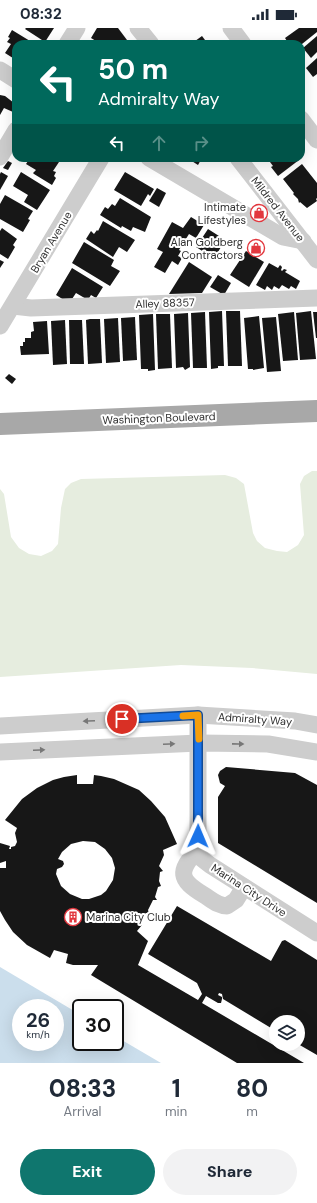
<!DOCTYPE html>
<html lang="en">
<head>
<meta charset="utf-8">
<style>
	:root { --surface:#fff; --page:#f2f2f3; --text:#1f2937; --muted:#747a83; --accent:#0f766e }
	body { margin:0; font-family:"DM Sans",sans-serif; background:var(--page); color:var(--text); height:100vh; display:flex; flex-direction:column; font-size:15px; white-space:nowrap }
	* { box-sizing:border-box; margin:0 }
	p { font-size:13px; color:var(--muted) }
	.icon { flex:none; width:22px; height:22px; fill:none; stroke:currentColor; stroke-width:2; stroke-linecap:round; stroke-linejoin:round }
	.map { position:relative; height:1035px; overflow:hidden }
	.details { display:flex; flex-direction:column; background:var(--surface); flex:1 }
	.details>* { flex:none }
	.banner { position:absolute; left:12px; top:12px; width:293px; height:122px; border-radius:12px; box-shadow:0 4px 16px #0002; background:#00695c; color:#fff; overflow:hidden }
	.controls { position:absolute; left:269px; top:987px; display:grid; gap:8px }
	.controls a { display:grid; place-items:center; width:36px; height:36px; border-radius:50%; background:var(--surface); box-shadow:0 4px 16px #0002; font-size:20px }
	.speed { position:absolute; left:12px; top:971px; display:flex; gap:8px; font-size:20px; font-weight:700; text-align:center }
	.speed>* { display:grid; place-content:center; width:52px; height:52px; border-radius:50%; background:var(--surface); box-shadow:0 4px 16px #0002; line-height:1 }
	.speed small { font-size:10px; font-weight:400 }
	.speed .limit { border:2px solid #111; border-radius:6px; background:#fff; color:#111 }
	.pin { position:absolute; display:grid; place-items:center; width:34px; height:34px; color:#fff; margin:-17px; border:2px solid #fff; border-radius:50%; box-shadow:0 1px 4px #0007 }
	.me { position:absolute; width:44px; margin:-22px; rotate:1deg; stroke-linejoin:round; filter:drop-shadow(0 0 3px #0008) }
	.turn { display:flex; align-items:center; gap:14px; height:84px; padding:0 20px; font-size:18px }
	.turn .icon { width:52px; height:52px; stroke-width:2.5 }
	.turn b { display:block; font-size:28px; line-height:34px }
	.lanes { display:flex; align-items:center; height:38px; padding:0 20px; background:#0003; justify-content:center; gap:20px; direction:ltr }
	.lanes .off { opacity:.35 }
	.eta { display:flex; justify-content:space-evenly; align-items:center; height:68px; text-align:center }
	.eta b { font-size:24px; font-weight:800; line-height:28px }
	.primary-button { display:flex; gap:8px; margin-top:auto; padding:8px 20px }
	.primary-button a { flex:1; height:46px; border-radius:24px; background:var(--accent); color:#fff; font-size:16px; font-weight:800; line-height:46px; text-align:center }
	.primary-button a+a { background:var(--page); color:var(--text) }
	.status { display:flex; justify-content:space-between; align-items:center; height:28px; padding:0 20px; background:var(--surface); direction:ltr }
	.status svg { height:11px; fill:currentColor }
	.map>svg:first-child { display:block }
	.green { fill:#e6eddf }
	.water { fill:#cbdeec; fill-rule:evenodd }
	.building { fill:#171717; fill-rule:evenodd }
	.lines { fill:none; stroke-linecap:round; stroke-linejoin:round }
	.minor { stroke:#cdcdcd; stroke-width:17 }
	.major { stroke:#a8a8a8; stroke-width:22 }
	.oneway { fill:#777 }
	.route-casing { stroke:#114b97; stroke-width:10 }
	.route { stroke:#1a73e8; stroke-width:7 }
	.slow { stroke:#f59e0b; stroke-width:7 }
	.labels { text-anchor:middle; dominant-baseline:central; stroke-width:4; stroke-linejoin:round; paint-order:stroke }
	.poi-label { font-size:11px; fill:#303030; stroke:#fff; text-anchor:end }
	.street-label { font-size:11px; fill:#303030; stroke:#fff }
</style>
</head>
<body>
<div class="status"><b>08:32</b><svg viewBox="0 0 49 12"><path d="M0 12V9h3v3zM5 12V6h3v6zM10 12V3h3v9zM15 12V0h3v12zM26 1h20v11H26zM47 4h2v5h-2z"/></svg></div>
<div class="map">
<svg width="317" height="1035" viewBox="0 0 317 1035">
	<rect width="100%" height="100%" fill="#fff"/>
	<path class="green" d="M312,443H317V646L252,640L181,637L0,649V461L4,466L11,509L19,520L29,526L41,528L52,523L58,516L61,480L65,461L71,455L81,451L225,447L236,450L244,456L253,505L257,513L265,520L277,523L287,524L298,517L304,507L300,456L304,448Z"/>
	<path class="water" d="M0,939L81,987V1014H115V1008L161,1035H0ZM21,980H55V1014H21Z"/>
	<g class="building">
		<path d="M26,0H54L45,14L25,1Z"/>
		<path d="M97,0H118L130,16H101L91,10Z"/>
		<path d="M299,0H317V4L302,16H289L285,10Z"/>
		<path d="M12,2L30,13L28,16H16V32L5,25L11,16L7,14L10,10L8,9Z"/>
		<path d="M202,8L208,16H191Z"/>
		<path d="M317,8V24L311,30L303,20Z"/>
		<path d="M317,30V46L313,49L306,40Z"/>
		<path d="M0,67L5,68L14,75L13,76L16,79L13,84L4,80L0,87Z"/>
		<path d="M30,130H53L59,134L53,143L56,144L54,148L56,150L52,157L34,146L33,145L36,142L26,136Z"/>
		<path d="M58,130H67L65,134Z"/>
		<path d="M187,130H202L198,137Z"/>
		<path d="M267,130H298L299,132L278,148L271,139L273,138Z"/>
		<path d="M8,133L12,135L8,142L3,140Z"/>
		<path d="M302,136L317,155V170L316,171L317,173L307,180L300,174L299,175L298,171L293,166L294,165L283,151Z"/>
		<path d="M1,144L8,148L0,162V146Z"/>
		<path d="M21,144L50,162L37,182L24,174L28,167L13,158Z"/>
		<path d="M125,144L154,161L150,168L148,166L141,178L114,162Z"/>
		<path d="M157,160L166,165L159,179L149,173Z"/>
		<path d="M5,167L33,183L28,191L30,192L23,204L0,191V176Z"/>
		<path d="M120,170L151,189L145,204L133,199L131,203L122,198L121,200L100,187L105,179L108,181L112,176L115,178Z"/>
		<path d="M191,189L204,197L196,210L189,206L179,222L181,223L178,228L182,230L178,237L172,233L165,245L154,239L163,224L157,221L172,194L183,200Z"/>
		<path d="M103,193L135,212L127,224L119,219L113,229L86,211L91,203L94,206L97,202L98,203Z"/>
		<path d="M2,200L17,211L13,217L15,219L8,231L0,226V203Z"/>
		<path d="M208,201L219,208L218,210L224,214L215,229L208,225L207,226L196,219Z"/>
		<path d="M84,214L114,232L111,238L120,243L110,258L72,235Z"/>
		<path d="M246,223L264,234L249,259L230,247Z"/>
		<path d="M0,232L4,234L0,240Z"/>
		<path d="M189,234L212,249L202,265L169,266Z"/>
		<path d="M269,235L278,240L280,237L282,239L281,242L282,243L284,241L287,242L285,244L300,253L296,261L291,258L289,261L282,257L279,261L274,258L272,262L267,258L265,262L256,257Z"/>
		<path d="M72,240L103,259L96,270L91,267L88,272L76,265L72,271L64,272L56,267Z"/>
		<path d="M218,247L231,255L224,267L210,259Z"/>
		<path d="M222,283L224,338H218V340L211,341L209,284Z"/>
		<path d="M226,283H240L242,338H228Z"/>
		<path d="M311,283L316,331L300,332L296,285Z"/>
		<path d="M205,284L207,340H193L191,285Z"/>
		<path d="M294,284L298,332L283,333L278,286Z"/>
		<path d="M313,284H317V310H316Z"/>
		<path d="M188,285L190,339L185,342L183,339L176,340L174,286Z"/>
		<path d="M153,286L155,342L148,343V341H141L139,287Z"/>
		<path d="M156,286H170L172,340L158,341Z"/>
		<path d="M259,288L264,340L253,342V341H248L244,290Z"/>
		<path d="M135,289L137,332L123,333L121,290Z"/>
		<path d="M276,289L281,343L267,344L262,290Z"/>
		<path d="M118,290L120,334L106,335L104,291Z"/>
		<path d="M90,291H100L102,335L88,336L86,292Z"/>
		<path d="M65,292L67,336L53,337L51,293Z"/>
		<path d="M69,292H82L84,336H70Z"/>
		<path d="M47,293L49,326L21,327L20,318H23V314H25V310H31V304L34,303L33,294Z"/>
		<path d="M9,346L16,351L12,356L5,350Z"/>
		<path d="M226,739L295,745L317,757V875L218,815V769L225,758L220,755L218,747L220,743Z"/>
		<path d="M77,747V756H93L94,747L101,748L114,751L139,762L151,773L165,789L177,816L163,822L164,827L159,838L163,843L160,844L159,853L161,858L158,859L155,869L157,872H153L148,882L149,885H146L138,894L142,897L137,903L148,913L138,937L198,972L202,966L197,955L148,926L177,878L271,933L282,913L285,912L317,932V1027L298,1016V994H276V1003L223,971L222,966L219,965L218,967L222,969V971L221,975H218L206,968L202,975L304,1035H237L91,947L98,937H73L66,935L68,926L54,922L50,930L27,917L13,904L5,892L0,883V840H6V833L0,835V815L10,818L9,821H11V819L15,818L17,814L15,805L17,800L5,792L22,771L37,760L53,752L64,749ZM83,813L95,814L105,821L112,830L115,840L113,852L106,863L101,867L89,871H82L70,866L61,858L56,846L57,841L62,839L64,836L63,833L58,831L62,824L71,816Z"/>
	</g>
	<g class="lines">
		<g class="minor">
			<path d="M138,0L151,16"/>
			<path d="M231,0L243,16"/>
			<path d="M67,16L77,0"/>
			<path d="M0,42L16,52"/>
			<path d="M301,91L317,112"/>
			<path d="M0,129L16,102"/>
			<path d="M149,130L283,209L303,213"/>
			<path d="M238,130L317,232"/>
			<path d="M13,278L31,280L317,270"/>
			<path d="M0,298L101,130"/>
			<path d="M198,687V821L201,830L210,837L317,905"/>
			<path d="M0,698L198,687L295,693L317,697"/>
			<path d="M0,724L199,715L268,716L317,724"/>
			<path d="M198,821C178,844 178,851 204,867C212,872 218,878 227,878L236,872L244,859"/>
		</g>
		<path class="major" d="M0,396L317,383"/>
	</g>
	<defs><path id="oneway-solid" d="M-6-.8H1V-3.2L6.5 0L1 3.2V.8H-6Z"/></defs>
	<g class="oneway">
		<use href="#oneway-solid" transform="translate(89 693) rotate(177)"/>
		<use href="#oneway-solid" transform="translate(169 716) rotate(-2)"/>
		<use href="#oneway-solid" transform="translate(238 716) rotate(1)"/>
		<use href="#oneway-solid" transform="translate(39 722) rotate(-2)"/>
	</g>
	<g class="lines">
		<g class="route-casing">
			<path id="route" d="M122,691L198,687V808"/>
		</g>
		<use href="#route" class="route"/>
		<path class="slow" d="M183,688L198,687L199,711"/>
	</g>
	<defs>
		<g id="shop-ring" transform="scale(0.9)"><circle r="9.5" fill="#fff" stroke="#e2373e" stroke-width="1.5"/><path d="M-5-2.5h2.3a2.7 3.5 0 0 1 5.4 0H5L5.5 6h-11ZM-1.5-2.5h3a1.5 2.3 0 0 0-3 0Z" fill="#e2373e"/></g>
		<g id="building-ring" transform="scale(0.9)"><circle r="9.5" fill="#fff" stroke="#e2373e" stroke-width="1.5"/><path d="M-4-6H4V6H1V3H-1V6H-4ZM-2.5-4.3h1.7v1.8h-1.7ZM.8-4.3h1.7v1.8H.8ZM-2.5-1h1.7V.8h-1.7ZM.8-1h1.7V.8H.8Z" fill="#e2373e"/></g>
	</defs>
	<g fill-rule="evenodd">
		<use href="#shop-ring" x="259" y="185"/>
		<use href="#shop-ring" x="256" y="220"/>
		<use href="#building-ring" x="73" y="889"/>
	</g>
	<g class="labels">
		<g class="poi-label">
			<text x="246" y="179">Intimate<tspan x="246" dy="13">Lifestyles</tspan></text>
			<text x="243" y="214">Alan Goldberg<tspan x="243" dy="13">Contractors</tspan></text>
			<text x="86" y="889" text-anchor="start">Marina City Club</text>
		</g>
		<g class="street-label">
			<text transform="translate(278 181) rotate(52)">Mildred Avenue</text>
			<text transform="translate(51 214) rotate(-59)">Bryan Avenue</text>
			<text transform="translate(165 275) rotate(-2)">Alley 88357</text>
			<text transform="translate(159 390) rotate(-2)">Washington Boulevard</text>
			<text transform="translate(255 691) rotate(4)">Admiralty Way</text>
			<text transform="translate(249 862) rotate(33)">Marina City Drive</text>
		</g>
	</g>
</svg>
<div class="controls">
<a><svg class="icon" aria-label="layers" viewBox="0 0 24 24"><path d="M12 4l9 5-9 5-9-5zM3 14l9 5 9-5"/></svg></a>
</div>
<div class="speed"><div>26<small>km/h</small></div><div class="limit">30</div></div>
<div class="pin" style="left:122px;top:691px;background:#d93025"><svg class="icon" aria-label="arrive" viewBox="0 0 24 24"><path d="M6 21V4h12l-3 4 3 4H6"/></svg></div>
<svg class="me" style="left:198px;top:808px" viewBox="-20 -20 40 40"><path d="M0-17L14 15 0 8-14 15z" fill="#1a73e8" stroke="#fff" stroke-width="4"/></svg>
<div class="banner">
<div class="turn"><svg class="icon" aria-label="left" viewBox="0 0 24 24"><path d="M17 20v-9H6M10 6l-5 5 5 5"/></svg><div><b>50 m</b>Admiralty Way</div></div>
<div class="lanes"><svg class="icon" aria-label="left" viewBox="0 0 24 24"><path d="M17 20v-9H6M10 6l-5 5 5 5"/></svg><svg class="icon off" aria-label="ahead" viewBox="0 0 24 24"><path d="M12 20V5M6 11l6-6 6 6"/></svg><svg class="icon off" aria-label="right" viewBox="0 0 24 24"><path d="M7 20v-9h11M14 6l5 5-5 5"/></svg></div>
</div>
</div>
<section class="details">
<div class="eta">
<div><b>08:33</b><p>Arrival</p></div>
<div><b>1</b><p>min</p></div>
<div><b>80</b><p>m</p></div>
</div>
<div class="primary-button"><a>Exit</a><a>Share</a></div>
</section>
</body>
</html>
